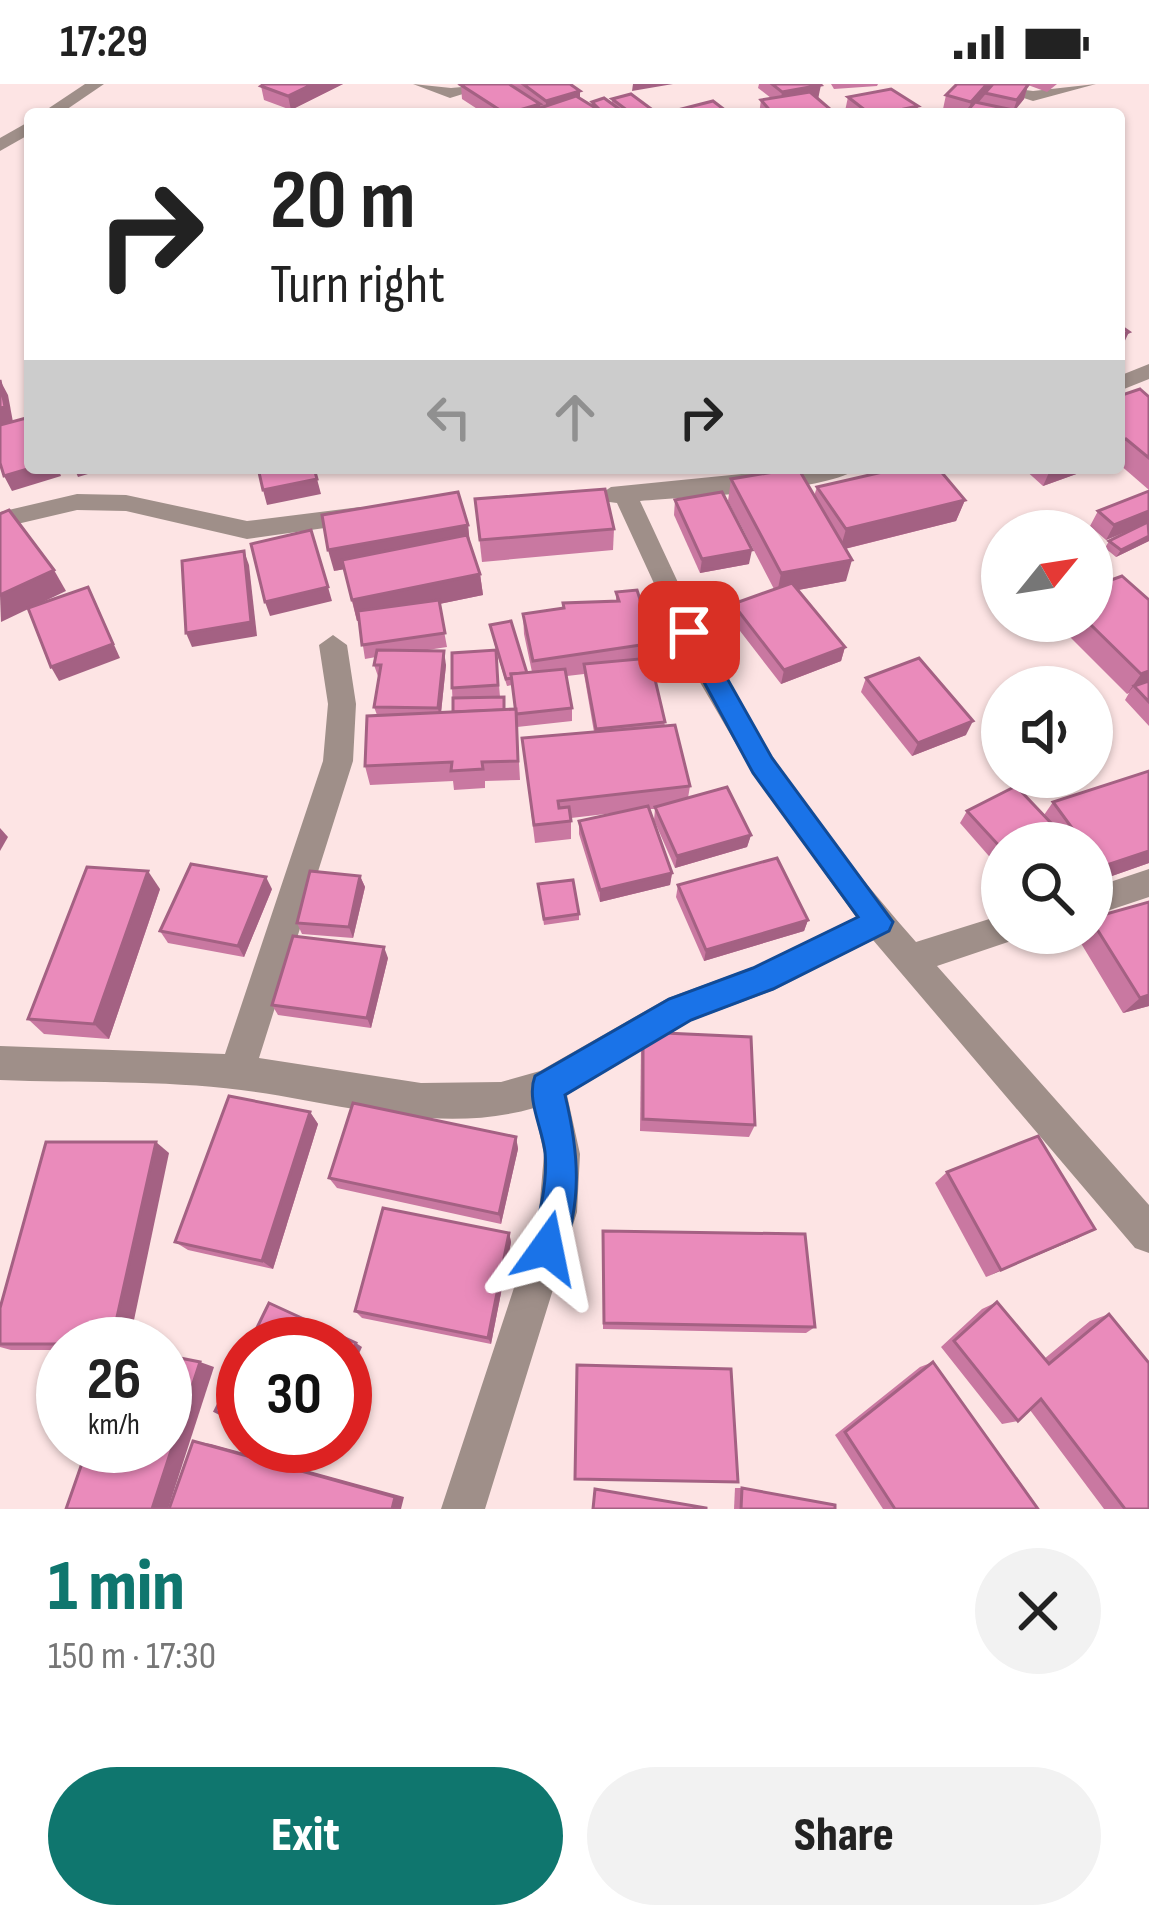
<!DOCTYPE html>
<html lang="en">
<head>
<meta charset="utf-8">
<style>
	:root { --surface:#fff; --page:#f2f2f2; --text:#222; --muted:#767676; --accent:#0f766e }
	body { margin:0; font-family:"Sofia Sans Condensed",sans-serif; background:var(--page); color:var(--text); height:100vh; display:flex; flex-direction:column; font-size:45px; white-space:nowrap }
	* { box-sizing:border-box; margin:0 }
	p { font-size:39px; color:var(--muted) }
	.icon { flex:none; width:66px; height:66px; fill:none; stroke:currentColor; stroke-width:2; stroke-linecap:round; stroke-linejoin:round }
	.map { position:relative; height:1425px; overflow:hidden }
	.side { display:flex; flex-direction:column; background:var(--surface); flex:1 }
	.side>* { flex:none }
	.hud { position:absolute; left:24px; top:24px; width:1101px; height:366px; border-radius:12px; box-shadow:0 3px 9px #0004; background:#fff; color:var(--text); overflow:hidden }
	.needle { width:78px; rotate:60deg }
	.fabs { position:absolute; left:981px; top:426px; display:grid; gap:24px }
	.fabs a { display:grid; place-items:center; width:132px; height:132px; border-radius:50%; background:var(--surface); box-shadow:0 3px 9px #0004; font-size:60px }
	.speed { position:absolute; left:36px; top:1233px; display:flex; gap:24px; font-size:60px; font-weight:700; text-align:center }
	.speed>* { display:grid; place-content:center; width:156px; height:156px; border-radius:50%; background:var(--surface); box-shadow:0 3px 9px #0004; line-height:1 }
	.speed small { font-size:30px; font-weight:400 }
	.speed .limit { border:18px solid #d22; background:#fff; color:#111 }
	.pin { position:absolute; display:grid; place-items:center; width:102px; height:102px; color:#fff; margin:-51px; border-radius:24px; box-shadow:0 6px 18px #0006 }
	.me { position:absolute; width:132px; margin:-66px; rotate:12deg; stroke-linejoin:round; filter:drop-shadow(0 0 9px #0008) }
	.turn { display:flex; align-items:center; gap:42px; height:252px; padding:0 48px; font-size:54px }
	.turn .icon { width:156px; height:156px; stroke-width:2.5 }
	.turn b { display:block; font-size:84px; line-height:102px }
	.lanes { display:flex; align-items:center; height:114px; padding:0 48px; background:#0003; justify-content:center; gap:60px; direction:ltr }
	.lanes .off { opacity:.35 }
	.round { display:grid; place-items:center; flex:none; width:126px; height:126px; border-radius:63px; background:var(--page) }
	.headline { display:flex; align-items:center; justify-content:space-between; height:204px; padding:0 48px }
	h1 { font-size:72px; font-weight:800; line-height:90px; color:var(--accent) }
	.cta { display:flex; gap:24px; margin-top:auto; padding:24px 48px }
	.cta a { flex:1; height:138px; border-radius:72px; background:var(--accent); color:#fff; font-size:48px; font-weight:800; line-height:138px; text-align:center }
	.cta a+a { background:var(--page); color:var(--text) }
	.status { display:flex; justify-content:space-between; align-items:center; height:84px; padding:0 60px; background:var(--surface); direction:ltr }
	.status svg { height:33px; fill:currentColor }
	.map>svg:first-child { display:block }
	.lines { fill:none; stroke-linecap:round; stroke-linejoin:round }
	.minor { fill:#9f8f89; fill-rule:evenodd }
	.wall { fill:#c978a1; fill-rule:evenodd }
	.shaded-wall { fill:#a46183 }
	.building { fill:#ea8bbb; stroke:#a46183; stroke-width:3 }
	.route { fill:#1a73e8; stroke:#114b97; stroke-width:3 }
</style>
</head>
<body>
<div class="status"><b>17:29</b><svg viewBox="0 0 49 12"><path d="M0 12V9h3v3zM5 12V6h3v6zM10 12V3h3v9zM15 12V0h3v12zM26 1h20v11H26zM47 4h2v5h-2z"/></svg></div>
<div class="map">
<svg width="1149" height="1425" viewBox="0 0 1149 1425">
	<rect width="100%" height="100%" fill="#fde4e4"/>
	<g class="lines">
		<g class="minor">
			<path d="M85,0H104L60,30H40Z"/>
			<path d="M413,0L451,4L495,0L450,14Z"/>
			<path d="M981,0L1033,7L1096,0L1033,17Z"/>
			<path d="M30,37V50L0,67V54Z"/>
			<path d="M1149,280V295L1119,307V292Z"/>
			<path d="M803,384H857C832,408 681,413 640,417C666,472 691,528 719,582C770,681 843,775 916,858L1002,831V849H1017L1014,856L937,882L1149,1121V1169L1135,1164L873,856L774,906L691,937L567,1011L580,1070L577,1128L485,1425H441L539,1128L544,1070L534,1024C437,1052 337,1018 241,1006C162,996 79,999 0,996V962L225,970L323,677L328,620L319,561L333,551L347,561L356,620L353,677L259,974L421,999L501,998L540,987L668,914L753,883L856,833L753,689L698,595L617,419L602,417L599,411L611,403Z"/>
			<path d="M77,410L126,411L247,437L360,423L372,431L360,439L247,455L126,427L77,426L0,444V428Z"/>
			<path d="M1149,785V813L1092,832V804Z"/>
		</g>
	</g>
	<g class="wall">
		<path d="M343,0L291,26L264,16L261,2Z"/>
		<path d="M465,0H570L580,7V15L592,21V18L612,20V15L658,30H485L462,15L461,1Z"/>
		<path d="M759,0H820L818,15L830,25L829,30H759L761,16L771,14L758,4Z"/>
		<path d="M831,0H878L877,2L834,5Z"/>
		<path d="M957,0H1057L1047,8L1028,1L1024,15L1015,26L1021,30H960L943,25L946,11Z"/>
		<path d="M848,13L918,22L916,30H849L845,27Z"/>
		<path d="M1119,312L1149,313V406L1119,380Z"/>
		<path d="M1023,384H1093L1043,402Z"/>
		<path d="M731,395L814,412L817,403L965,416L956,437L845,465L846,497L798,506L845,563L841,577L781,600L730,534L733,520L774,505L728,417Z"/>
		<path d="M475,415L614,445L613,466L482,478Z"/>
		<path d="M675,416L749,480L700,489L674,431Z"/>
		<path d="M1098,427L1149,439V457L1116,473L1105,464L1109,457L1145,440L1106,456L1090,442Z"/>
		<path d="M468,441L470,459L480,490L483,511L439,520L447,563L421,567L446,581L441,629L453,628L452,604L496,566L490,541L527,589L532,588L524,550L523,530L616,517V508L654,559L652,580L665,642L690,702L688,714L751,751L747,763L675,784L654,736L655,725H649L672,789L670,801L600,818L579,750V737L614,729L571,734V755L535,759L522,654L594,648L584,590L567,592L572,624V637L517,643L520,696L485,697V704L454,706L453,697L370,701L365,682L377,631L374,623L379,595L374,581L376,573L365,575L359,536L357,537L344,485L334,487ZM496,566L507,602L512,601L515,625L505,626L500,613Z"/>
		<path d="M1149,516V642L1125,616L1129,609L1127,610L1054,537H1092Z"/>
		<path d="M866,594L966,651L912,672L861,608Z"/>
		<path d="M1149,687V779L1092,799V759H1002V787L960,739L967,727L1044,731L1053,718Z"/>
		<path d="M360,792L365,803L353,854L302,850L297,839Z"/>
		<path d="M538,800L579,830V836L544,841Z"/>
		<path d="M678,801L808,836L804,847L704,877L676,813Z"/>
		<path d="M160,805L109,955L44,950L28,935Z"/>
		<path d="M272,805L244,873L168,859L160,847Z"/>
		<path d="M1149,818V922L1123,929L1076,851L1077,849H1092V834Z"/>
		<path d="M388,874L371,944L278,931L272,921Z"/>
		<path d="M643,948L755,1041L749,1053L640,1047L641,962Z"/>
		<path d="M310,1028L318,1040L273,1185L188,1166L175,1158Z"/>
		<path d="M516,1053L518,1065L501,1140L337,1104L329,1094Z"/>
		<path d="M169,1069L63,1260V1266H11L0,1263V1224Z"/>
		<path d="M947,1088L1078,1154L986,1193L935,1099Z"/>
		<path d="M603,1147L815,1243L806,1249L603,1245Z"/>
		<path d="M509,1149L511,1158L491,1260L362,1234L355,1227Z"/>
		<path d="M997,1218L1044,1275L1090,1237L1109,1230L1149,1425H1104L1030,1326L1018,1337L1002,1340L941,1263L982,1225Z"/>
		<path d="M933,1278L1038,1425H883L835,1351L920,1283Z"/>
		<path d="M735,1404H742L835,1425H734Z"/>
	</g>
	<g class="shaded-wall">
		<path d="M313,0H343L291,26L288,12Z"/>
		<path d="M633,0H673L632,7Z"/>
		<path d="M987,0H994L973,25H969L971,18Z"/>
		<path d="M821,1L818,15L780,22L782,8Z"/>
		<path d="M1028,1L1024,15L1012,30L1017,16Z"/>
		<path d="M580,7V21L546,30V17Z"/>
		<path d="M540,20V30L531,27V30H506Z"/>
		<path d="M918,22L916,30H881Z"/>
		<path d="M830,25L829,30H801Z"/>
		<path d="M1129,248L1122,263L1119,264V252Z"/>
		<path d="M0,296L8,311L13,338L0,341Z"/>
		<path d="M31,384H58L61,392L12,407L4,392Z"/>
		<path d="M74,384H108L78,393Z"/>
		<path d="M179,384H205L181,389Z"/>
		<path d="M1051,384H1093L1043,402Z"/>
		<path d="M317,395L321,410L267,421L263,406Z"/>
		<path d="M965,416L956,437L840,466L846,445Z"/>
		<path d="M1149,427V438L1106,456L1114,441Z"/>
		<path d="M468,441L470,463L334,487L328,466Z"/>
		<path d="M1149,452V457L1116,473L1121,466Z"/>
		<path d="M752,466L749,480L700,489L702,475Z"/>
		<path d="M244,467L249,481L257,552L192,563L186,549Z"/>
		<path d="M852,476L846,497L777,510L781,489Z"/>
		<path d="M54,486L66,507L1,538L0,511Z"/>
		<path d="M480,490L483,511L357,537L352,516Z"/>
		<path d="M88,503L120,574L59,597L51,583Z"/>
		<path d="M328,503L332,517L270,532L265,518Z"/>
		<path d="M845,563L841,577L781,600L784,586Z"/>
		<path d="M444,567L446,581L440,638L438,624Z"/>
		<path d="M1149,587V601L1134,602L1127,610L1141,590Z"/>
		<path d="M973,637L966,651L912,672L918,659Z"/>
		<path d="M0,744L8,753L0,767Z"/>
		<path d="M751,751L747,763L675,784L677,772Z"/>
		<path d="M1149,767V779L1092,799V794L1101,783Z"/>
		<path d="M148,787L160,805L109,955L94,940Z"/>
		<path d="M672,789L670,801L600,818V806Z"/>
		<path d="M360,792L365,803L353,854L349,843Z"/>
		<path d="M266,793L272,805L244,873L238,862Z"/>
		<path d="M808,836L804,847L704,877L706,866Z"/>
		<path d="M384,863L388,874L371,944L367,934Z"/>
		<path d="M1149,911V922L1123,929L1140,914Z"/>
		<path d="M310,1028L318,1040L273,1185L262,1177Z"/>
		<path d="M516,1053L518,1065L501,1140L499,1130Z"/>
		<path d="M156,1058L169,1069L129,1260H111Z"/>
		<path d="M1095,1145L1078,1154L986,1193L1001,1186Z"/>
		<path d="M509,1149L511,1158L491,1260L488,1254Z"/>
		<path d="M356,1259L362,1263L345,1300V1284Z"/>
		<path d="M200,1278L214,1283L168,1425H152Z"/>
		<path d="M193,1357L211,1360L404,1413L401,1425H392Z"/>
		<path d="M310,1362H318L313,1373L306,1372Z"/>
	</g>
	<g class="building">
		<path d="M264,0H313L288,12L261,2Z"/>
		<path d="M465,0H509L540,20L506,30L461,1Z"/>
		<path d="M523,0H570L580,7L546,17Z"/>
		<path d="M772,0H820L821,1L782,8Z"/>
		<path d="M957,0H987L971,18L946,11Z"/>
		<path d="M993,0H1025L1028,1L1017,16L985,9Z"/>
		<path d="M891,5L918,22L881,30H870L848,13Z"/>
		<path d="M810,8L830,25L801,30H773L761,16Z"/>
		<path d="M631,10L658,30H632L612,15Z"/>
		<path d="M576,12L602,28L592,18L604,14L626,30H536L531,27Z"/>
		<path d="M713,17L730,30H662Z"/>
		<path d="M975,18L1022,28L1021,30H994L969,25Z"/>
		<path d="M1119,241L1129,248L1119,252Z"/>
		<path d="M28,291H30V317L26,318Z"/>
		<path d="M0,296L5,323L0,324Z"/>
		<path d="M1140,305L1149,313V374L1126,355L1119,357V312Z"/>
		<path d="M30,333L31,384L4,392L0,379V341Z"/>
		<path d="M258,384H314L317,395L263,406Z"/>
		<path d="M798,384L852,476L781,489L731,395Z"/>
		<path d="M900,384H938L965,416L846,445L817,403Z"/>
		<path d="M605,405L614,445L480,456L475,415Z"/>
		<path d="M1149,407V427L1114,441L1098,427Z"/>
		<path d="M458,408L468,441L328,466L322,431Z"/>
		<path d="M722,408L752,466L702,475L675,416Z"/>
		<path d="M9,426L54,486L0,511V430Z"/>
		<path d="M1148,438L1149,452L1121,466L1109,457Z"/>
		<path d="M311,446L328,503L265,518L251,460Z"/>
		<path d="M467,451L480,490L352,516L342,476Z"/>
		<path d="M244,467L251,538L186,549L182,477Z"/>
		<path d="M1122,492L1149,516V587L1141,590L1087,537H1092V503Z"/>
		<path d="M792,499L845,563L784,586L733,520Z"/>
		<path d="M88,503L113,560L51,583L28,524Z"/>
		<path d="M637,506L654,559L533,577L523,530L564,524L563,519L619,517L616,508Z"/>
		<path d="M439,516L445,549L362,561L358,527Z"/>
		<path d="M511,537L527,589L511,590L512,594L506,595L490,541Z"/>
		<path d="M377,566L444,567L438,624L374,623L381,581H374Z"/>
		<path d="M496,566L498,601L452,604V569Z"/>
		<path d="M650,574L665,638L596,645L584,580Z"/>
		<path d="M919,574L973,637L918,659L866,594Z"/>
		<path d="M565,585L572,624L516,630L511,590Z"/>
		<path d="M1149,597V618L1134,602Z"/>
		<path d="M504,613V626L453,628V614Z"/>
		<path d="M516,625L518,677L482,678L483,685L451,687L452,678L365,682L367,632Z"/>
		<path d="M675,641L690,702L558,717L559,724L569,723L571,737L534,741L522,654Z"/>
		<path d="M1149,687V767L1101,783L1092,771V759H1083L1053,718Z"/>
		<path d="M1016,702L1070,759H1002V765L967,727Z"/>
		<path d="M727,703L751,751L677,772L655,723Z"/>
		<path d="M648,722L672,789L600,806L579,737Z"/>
		<path d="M777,774L808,836L706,866L678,801Z"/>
		<path d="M191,780L266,793L238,862L160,847Z"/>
		<path d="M87,783L148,787L94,940L28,935Z"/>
		<path d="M310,787L360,792L349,843L297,839Z"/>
		<path d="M573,796L579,830L544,835L538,800Z"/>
		<path d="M1149,818V911L1140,914L1092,837V834Z"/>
		<path d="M293,852L384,863L367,934L272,921Z"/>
		<path d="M643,948L751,953L755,1041L643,1035Z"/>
		<path d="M229,1012L310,1028L262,1177L175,1158Z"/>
		<path d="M353,1019L516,1053L499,1130L329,1094Z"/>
		<path d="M1038,1052L1095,1145L1001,1186L947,1088Z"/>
		<path d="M46,1058H156L111,1260H0V1224Z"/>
		<path d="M383,1124L509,1149L488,1254L355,1227Z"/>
		<path d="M603,1147L805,1150L815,1243L604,1239Z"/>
		<path d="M997,1218L1049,1280L1109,1230L1149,1279V1425H1125L1041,1315L1018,1337L954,1257Z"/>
		<path d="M269,1219L356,1259L345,1284V1260H249Z"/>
		<path d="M165,1271L200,1278L152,1425H66L88,1362H165Z"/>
		<path d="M243,1271V1341L215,1327Z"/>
		<path d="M933,1278L1038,1425H895L845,1348Z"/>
		<path d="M577,1281L731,1285L738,1398L575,1395Z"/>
		<path d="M193,1357L395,1413L392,1425H169Z"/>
		<path d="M286,1362H310L306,1372Z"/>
		<path d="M742,1404L835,1421V1425H741Z"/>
		<path d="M595,1405L706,1424V1425H593Z"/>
	</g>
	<path class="route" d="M689,538L697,541L772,674L893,838L889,847L773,905L691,936L565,1011C579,1069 583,1119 560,1176L547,1181L535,1176L530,1164C539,1134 548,1100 545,1068C542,1043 526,1015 535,992L669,915L753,884L858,833L753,689L677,548Z"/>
</svg>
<div class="fabs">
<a><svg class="needle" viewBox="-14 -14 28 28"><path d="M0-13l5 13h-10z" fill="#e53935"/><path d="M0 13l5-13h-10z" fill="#767676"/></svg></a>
<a><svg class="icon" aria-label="sound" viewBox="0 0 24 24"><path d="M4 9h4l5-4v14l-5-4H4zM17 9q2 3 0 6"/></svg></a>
<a><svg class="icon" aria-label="search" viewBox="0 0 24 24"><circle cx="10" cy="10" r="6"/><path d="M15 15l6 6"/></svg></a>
</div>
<div class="speed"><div>26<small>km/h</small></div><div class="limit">30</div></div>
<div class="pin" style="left:689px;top:548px;background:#d93025"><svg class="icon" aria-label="arrive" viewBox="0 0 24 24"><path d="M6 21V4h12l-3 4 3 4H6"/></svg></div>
<svg class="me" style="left:547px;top:1164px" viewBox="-20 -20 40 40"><path d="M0-17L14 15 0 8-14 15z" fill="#1a73e8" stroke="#fff" stroke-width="4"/></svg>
<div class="hud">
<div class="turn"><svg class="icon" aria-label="right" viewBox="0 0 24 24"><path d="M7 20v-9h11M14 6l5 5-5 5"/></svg><div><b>20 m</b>Turn right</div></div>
<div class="lanes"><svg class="icon off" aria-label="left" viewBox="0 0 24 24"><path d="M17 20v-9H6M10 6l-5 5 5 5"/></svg><svg class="icon off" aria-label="ahead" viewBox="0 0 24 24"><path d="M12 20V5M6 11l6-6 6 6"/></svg><svg class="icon" aria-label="right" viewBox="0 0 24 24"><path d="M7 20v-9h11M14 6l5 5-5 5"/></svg></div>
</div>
</div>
<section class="side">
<div class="headline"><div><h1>1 min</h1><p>150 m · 17:30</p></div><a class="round"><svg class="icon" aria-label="close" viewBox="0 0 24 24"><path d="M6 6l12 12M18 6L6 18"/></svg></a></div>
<div class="cta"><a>Exit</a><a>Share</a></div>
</section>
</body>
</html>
